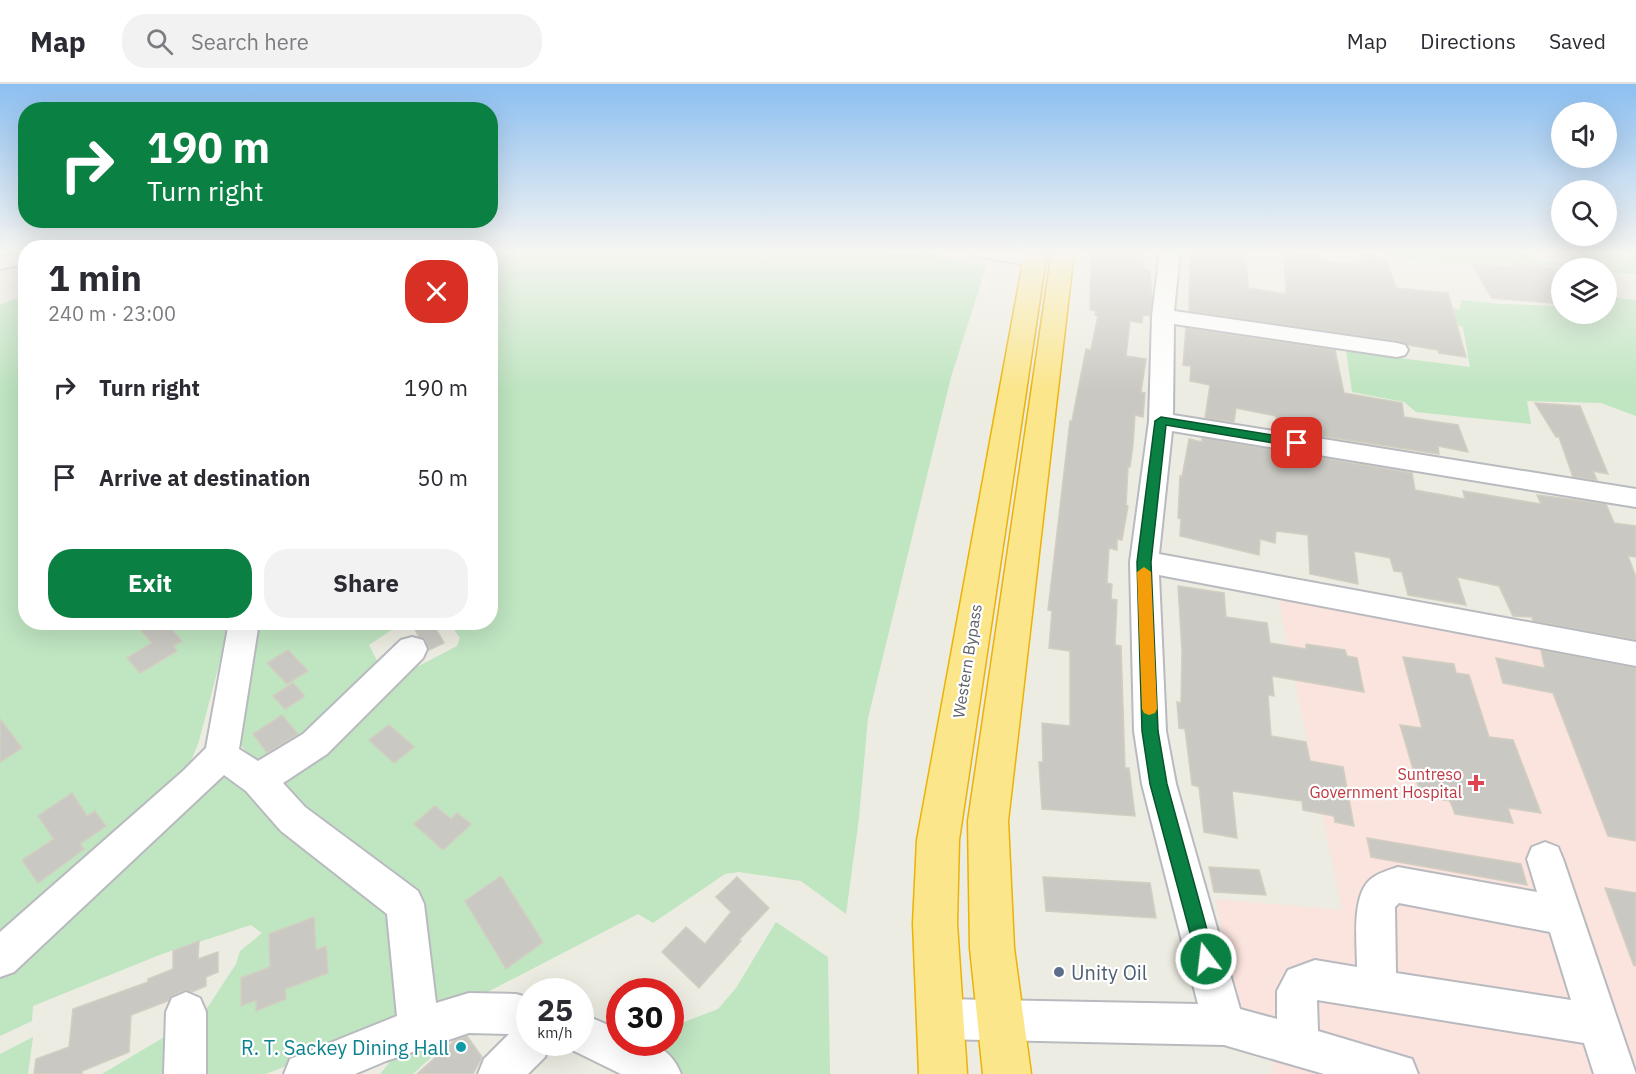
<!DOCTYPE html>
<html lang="en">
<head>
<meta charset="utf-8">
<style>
	:root { --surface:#fff; --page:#f2f2f3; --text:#2b2b33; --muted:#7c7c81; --line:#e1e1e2; --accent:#0b8043 }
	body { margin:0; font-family:"IBM Plex Sans",sans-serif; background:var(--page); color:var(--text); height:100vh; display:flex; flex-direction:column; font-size:22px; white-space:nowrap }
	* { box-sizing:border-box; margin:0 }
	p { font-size:20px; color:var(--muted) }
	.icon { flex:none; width:33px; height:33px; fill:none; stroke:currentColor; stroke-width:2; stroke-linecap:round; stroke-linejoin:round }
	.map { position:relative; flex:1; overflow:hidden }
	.details { position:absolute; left:18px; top:156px; width:480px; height:390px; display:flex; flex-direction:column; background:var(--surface); border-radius:24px; box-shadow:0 6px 24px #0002 }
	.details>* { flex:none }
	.guide { position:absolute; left:18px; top:18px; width:480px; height:126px; border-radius:24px; box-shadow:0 6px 24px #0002; background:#0b8043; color:#fff; overflow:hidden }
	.controls { position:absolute; left:1551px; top:18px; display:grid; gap:12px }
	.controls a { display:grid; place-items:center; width:66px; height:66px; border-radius:50%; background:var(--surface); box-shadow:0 6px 24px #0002; font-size:30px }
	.speed { position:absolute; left:516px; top:894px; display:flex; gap:12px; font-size:30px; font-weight:700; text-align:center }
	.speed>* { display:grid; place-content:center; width:78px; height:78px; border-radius:50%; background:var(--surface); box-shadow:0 6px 24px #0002; line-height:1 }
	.speed small { font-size:15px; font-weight:400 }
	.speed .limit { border:9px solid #d22; background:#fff; color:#111 }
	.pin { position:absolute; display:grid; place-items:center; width:51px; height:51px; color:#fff; margin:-26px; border-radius:12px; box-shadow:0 3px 9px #0006 }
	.me { position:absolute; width:66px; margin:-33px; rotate:345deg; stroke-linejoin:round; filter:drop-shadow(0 0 4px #0008) }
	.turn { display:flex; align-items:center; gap:21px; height:126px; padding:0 30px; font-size:27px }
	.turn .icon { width:78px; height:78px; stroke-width:2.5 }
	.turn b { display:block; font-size:42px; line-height:51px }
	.round { display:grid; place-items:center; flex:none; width:63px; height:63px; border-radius:24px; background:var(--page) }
	.headline { display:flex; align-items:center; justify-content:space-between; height:102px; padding:0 30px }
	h1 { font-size:36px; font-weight:700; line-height:45px }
	.button { display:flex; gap:12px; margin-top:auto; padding:12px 30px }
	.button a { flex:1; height:69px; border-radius:24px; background:var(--accent); color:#fff; font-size:24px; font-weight:700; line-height:69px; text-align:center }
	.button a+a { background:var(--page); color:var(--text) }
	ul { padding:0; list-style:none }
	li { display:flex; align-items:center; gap:18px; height:90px; padding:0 30px }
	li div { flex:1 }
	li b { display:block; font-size:22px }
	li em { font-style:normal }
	header { display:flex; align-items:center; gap:36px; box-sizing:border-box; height:84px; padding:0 30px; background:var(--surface); border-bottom:2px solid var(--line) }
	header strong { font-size:28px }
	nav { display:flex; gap:33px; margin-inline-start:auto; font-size:21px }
	.search { width:420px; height:54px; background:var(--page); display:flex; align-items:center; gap:15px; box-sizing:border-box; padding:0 21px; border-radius:24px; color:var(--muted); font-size:22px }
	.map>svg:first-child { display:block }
	.medical { fill:#fbe3de }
	.green { fill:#bfe5c1 }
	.building { fill:#cac8c2; stroke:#d2cec1; stroke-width:1.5 }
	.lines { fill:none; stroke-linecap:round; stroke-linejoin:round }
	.minor-casing { stroke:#b8babf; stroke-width:4 }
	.highway-casing { stroke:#ecb204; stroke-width:3 }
	.path { stroke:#98c5a8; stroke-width:3; stroke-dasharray:4.5 2; stroke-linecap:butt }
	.minor { fill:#fff; fill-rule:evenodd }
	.highway { fill:#fbe68c; fill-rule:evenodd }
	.route { fill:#0b8043; stroke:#07532c; stroke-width:1.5 }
	.slow { fill:#f59e0b }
	.health-dot { fill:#e0444e; stroke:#fff; stroke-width:2 }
	.service-dot { fill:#5c6f8a; stroke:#fff; stroke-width:2 }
	.culture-dot { fill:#0f9aa8; stroke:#fff; stroke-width:2 }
	.labels { text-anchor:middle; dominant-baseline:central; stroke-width:4.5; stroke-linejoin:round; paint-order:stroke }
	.street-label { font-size:16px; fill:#5b5e63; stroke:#fff }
	.health-label { font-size:16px; fill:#be3a42; stroke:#fff; text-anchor:end }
	.near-service-label { font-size:20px; fill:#4e5e75; stroke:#fff; text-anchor:start }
	.near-culture-label { font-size:20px; fill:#0d838f; stroke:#fff; text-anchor:end }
</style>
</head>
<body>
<header>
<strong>Map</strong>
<div class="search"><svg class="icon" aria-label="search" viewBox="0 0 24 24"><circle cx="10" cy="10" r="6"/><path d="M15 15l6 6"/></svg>Search here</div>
<nav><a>Map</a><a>Directions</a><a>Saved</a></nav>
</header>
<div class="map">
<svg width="1636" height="990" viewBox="0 0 1636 990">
	<rect width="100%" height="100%" fill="#edece2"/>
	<path class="medical" d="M1277,509L1636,584V990H1274L1263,942L1236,927L1216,815L1342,826Z"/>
	<g class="green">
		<path d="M491,167H891L937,171L986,183L951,293L868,634L859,734L846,830L801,797L739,788L725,790L653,839L638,830L474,915L430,927L413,822L347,765L240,661L237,638L252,539H398L399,541L369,561L388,598L457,562L460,554L449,539L490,538Z"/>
		<path d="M1375,167H1524L1537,177L1577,180L1583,184L1600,182L1587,171L1636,167V190L1607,188L1606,184L1410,176Z"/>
		<path d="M25,211L26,538L230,539L199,657L184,695L0,863V221Z"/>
		<path d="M1607,213L1636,216V332L1601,319L1527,317L1531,340L1416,328L1404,318L1352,308L1346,267L1470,283L1463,243L1438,235L1428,222L1460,225L1461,216L1500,220L1561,222L1562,230H1606Z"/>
		<path d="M224,690L240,691L392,826L409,933L266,990H201L200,935L236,880L240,867L262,849L251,841L162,870L33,922L32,937L0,952V880Z"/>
		<path d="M776,838L828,873L830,990H684L639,959L670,958L671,943L718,925L736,904Z"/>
		<path d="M461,946L413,990H380L400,966Z"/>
		<path d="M171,949L172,990H102Z"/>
		<path d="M33,953L28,990H0V970Z"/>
	</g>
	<g class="building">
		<path d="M1091,167H1142L1143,185L1150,186L1152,215L1150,232L1143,231L1142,239L1130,237L1126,272L1146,275L1141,308L1145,309L1143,333L1135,331L1133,361L1130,383H1128L1126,421L1128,422L1122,456L1117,455V466L1109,464L1107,499L1112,500L1111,515L1117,516L1115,561L1121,562L1125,684H1129L1135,732L1042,725L1039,678H1043L1042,639L1070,642V567L1049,564L1052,527L1048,526L1070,337H1072L1086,265L1091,266L1098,232L1095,231L1096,227L1090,226Z"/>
		<path d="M1190,167H1246L1248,204L1286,210L1284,167L1319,172L1320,177L1356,180L1362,179L1361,170L1386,174L1396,204L1448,209L1466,273L1439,269L1438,266L1408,261L1397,257L1189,227Z"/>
		<path d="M1471,180L1515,183L1513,180L1562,185V220L1492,214Z"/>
		<path d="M1186,244L1335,266L1344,309L1402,319L1404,333L1458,341L1468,368L1438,362L1439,370L1276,345V332L1236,324L1234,338L1205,334L1210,301L1190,297L1191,282L1183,281Z"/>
		<path d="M1535,319L1580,322L1608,390L1593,387L1597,396L1573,393L1559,353H1556Z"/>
		<path d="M1202,354L1412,389L1415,406L1465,415L1463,407L1541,420L1537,411L1606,420L1614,439L1636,442V473L1628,472L1636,493V556L1533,537L1532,533L1513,532L1499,502L1457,493L1466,521L1408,511L1402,488L1394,487L1390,474L1354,467L1358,500L1310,490L1308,451L1276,447L1275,459L1260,455L1259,471L1180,452L1181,435L1178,434L1180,392L1182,393L1189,355L1202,358Z"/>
		<path d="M1178,502L1224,509L1226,533L1267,539L1270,559L1306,565V560L1345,566L1347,572L1357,574L1364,608L1272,592L1274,612L1268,611L1271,652L1306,658L1310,677L1343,683L1354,742L1335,738L1334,732L1303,726L1302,717L1232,707L1237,754L1204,748L1199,703L1192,701L1185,645L1179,644L1177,618L1181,619L1182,567Z"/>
		<path d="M134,538H165L182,557L173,562L177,567L140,589L127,574L152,559Z"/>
		<path d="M411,538H432L444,559L429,566L425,555L419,553Z"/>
		<path d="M288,566L308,587L287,600L267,579Z"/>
		<path d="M1541,566L1636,584V757L1608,752L1553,609L1503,599L1496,574L1545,584Z"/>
		<path d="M1403,573L1454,580L1456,589L1469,591L1489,653L1513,656L1541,729L1508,724L1513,739L1455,730L1450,717L1421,712L1400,641L1422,644Z"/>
		<path d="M293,599L305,612L285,625L273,612Z"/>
		<path d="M282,631L298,650L267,669L253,650Z"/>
		<path d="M0,635L22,664L0,678Z"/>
		<path d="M389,641L414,663L394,679L369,656Z"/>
		<path d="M72,709L87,732L95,727L106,742L80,760L84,765L38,799L22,776L54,755L38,732Z"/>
		<path d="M435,722L451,735L457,729L471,740L443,766L414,740Z"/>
		<path d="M1367,754L1521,780L1527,801L1371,773Z"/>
		<path d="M1209,783L1259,786L1266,811L1214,808Z"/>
		<path d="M501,792L543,858L506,885L465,817Z"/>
		<path d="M737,793L769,824L739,856L741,857L699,904L662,868L686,843L705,860L731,828L716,813Z"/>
		<path d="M1043,793L1150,799L1156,834L1046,827Z"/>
		<path d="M1605,804L1636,809V881L1634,882Z"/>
		<path d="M314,833L316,866L326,862L328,889L285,905L286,915L256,927V916L241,922V894L270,883L269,850Z"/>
		<path d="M199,857L198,875L218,868V888L206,893V902L192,908L185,906L171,912L168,917L131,931L129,968L82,987V990H34L36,975L69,963L73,925L148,898V895L173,885V867Z"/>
		<path d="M467,952L482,973L473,990H417L455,956Z"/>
	</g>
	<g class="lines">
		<g class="minor-casing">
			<g id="minor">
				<path d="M972,167H1018L1041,172L1044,176L1041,180L1034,182L982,173L975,171Z"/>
				<path d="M1160,167H1180L1174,227L1397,259L1405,261L1408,266L1405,271L1397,273L1174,240L1173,331L1636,405V423L1172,347L1159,470L1636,558V582L1159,491L1166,647L1176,700L1240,925L1277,935V907L1288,886L1315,876L1357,883C1357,859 1351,811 1371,795C1378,789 1389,786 1398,783L1537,808L1527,775L1532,763L1545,758L1558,763L1563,775L1636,990H1594L1584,959L1317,916L1318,947L1412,975L1418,990H1324L1224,961L940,955L926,949L920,935L926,921L940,915L1198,920L1142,700L1134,647L1130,478L1149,337L1152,232ZM1399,819L1550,848L1571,916L1396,889L1395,823Z"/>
				<path d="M26,168V180L0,185V173Z"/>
				<path d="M229,538H259L239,665L258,677L303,650L401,556L412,553L423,556L427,565L423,574L327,670L283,699L305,723L418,807L424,820L436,919L469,909L516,910L530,914V958H550L545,973L528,990H478L484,975L509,950L469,949L386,977L355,990H284L290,975L397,932L387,830L281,747L246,707L224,691L14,888L0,893V848L183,687L206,664Z"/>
				<path d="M186,908L200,914L206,928V990H164L166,928L172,914Z"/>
				<path d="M580,929L620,946V958C649,958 669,960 681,990H621L566,963L563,958H580Z"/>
			</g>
		</g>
		<g class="highway-casing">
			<g id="highway">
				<path d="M1025,167H1047L959,756L957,839L967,990H919L913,839L917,756Z"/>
				<path d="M1052,167H1074L1008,737L1014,864L1031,990H983L970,864L968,737Z"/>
			</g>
		</g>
		<path class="path" d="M875,167L901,171L929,167"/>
		<use href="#minor" class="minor"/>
		<use href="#highway" class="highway"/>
	</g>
	<linearGradient id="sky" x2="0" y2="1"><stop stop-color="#8cbff1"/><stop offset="0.55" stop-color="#f7f6f2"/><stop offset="1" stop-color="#f7f6f2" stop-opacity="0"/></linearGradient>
	<rect width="1636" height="306" fill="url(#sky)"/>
	<path class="route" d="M1161,333L1297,355L1303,359L1297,363L1166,341L1151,478L1158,647L1167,700L1215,875L1212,882L1206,884L1199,882L1197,875L1150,700L1142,647L1137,478L1155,337Z"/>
	<path class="slow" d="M1144,483L1151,488L1157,625L1155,629L1149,631L1144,629L1142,625L1137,488Z"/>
	<path class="health-dot" d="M1473 690h6v6h6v6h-6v6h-6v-6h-6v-6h6z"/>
	<circle class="service-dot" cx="1059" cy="888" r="6"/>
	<circle class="culture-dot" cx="461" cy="963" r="6"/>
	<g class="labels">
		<g class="street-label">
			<text transform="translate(967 577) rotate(-81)">Western Bypass</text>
		</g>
		<g class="health-label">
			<text x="1462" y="690">Suntreso<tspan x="1462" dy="18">Government Hospital</tspan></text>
		</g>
		<g class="near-service-label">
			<text x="1071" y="888">Unity Oil</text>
		</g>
		<g class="near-culture-label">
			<text x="449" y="963">R. T. Sackey Dining Hall</text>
		</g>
	</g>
</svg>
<div class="controls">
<a><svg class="icon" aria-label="sound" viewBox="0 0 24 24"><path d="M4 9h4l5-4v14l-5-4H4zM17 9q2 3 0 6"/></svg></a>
<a><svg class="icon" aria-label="search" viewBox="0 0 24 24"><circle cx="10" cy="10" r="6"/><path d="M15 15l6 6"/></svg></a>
<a><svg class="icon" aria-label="layers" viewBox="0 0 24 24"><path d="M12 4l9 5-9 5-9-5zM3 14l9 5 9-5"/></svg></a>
</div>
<div class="speed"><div>25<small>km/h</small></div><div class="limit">30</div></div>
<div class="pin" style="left:1297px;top:359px;background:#d93025"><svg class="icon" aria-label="arrive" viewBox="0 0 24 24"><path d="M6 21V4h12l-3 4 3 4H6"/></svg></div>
<svg class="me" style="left:1206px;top:875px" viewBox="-20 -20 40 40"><circle r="17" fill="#0b8043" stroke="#fff" stroke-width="3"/><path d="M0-11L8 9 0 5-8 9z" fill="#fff"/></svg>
<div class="guide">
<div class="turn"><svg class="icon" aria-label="right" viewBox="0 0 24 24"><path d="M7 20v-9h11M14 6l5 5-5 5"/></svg><div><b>190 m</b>Turn right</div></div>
</div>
<section class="details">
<div class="headline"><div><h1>1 min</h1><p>240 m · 23:00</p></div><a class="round" style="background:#d93025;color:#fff"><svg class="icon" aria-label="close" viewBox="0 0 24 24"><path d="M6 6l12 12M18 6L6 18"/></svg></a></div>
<ul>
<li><svg class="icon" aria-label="right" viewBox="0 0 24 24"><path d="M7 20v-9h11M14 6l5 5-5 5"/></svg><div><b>Turn right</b></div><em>190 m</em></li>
<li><svg class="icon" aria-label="arrive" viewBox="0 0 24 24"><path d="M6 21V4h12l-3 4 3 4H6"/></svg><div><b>Arrive at destination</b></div><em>50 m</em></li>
</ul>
<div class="button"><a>Exit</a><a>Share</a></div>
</section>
</div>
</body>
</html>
